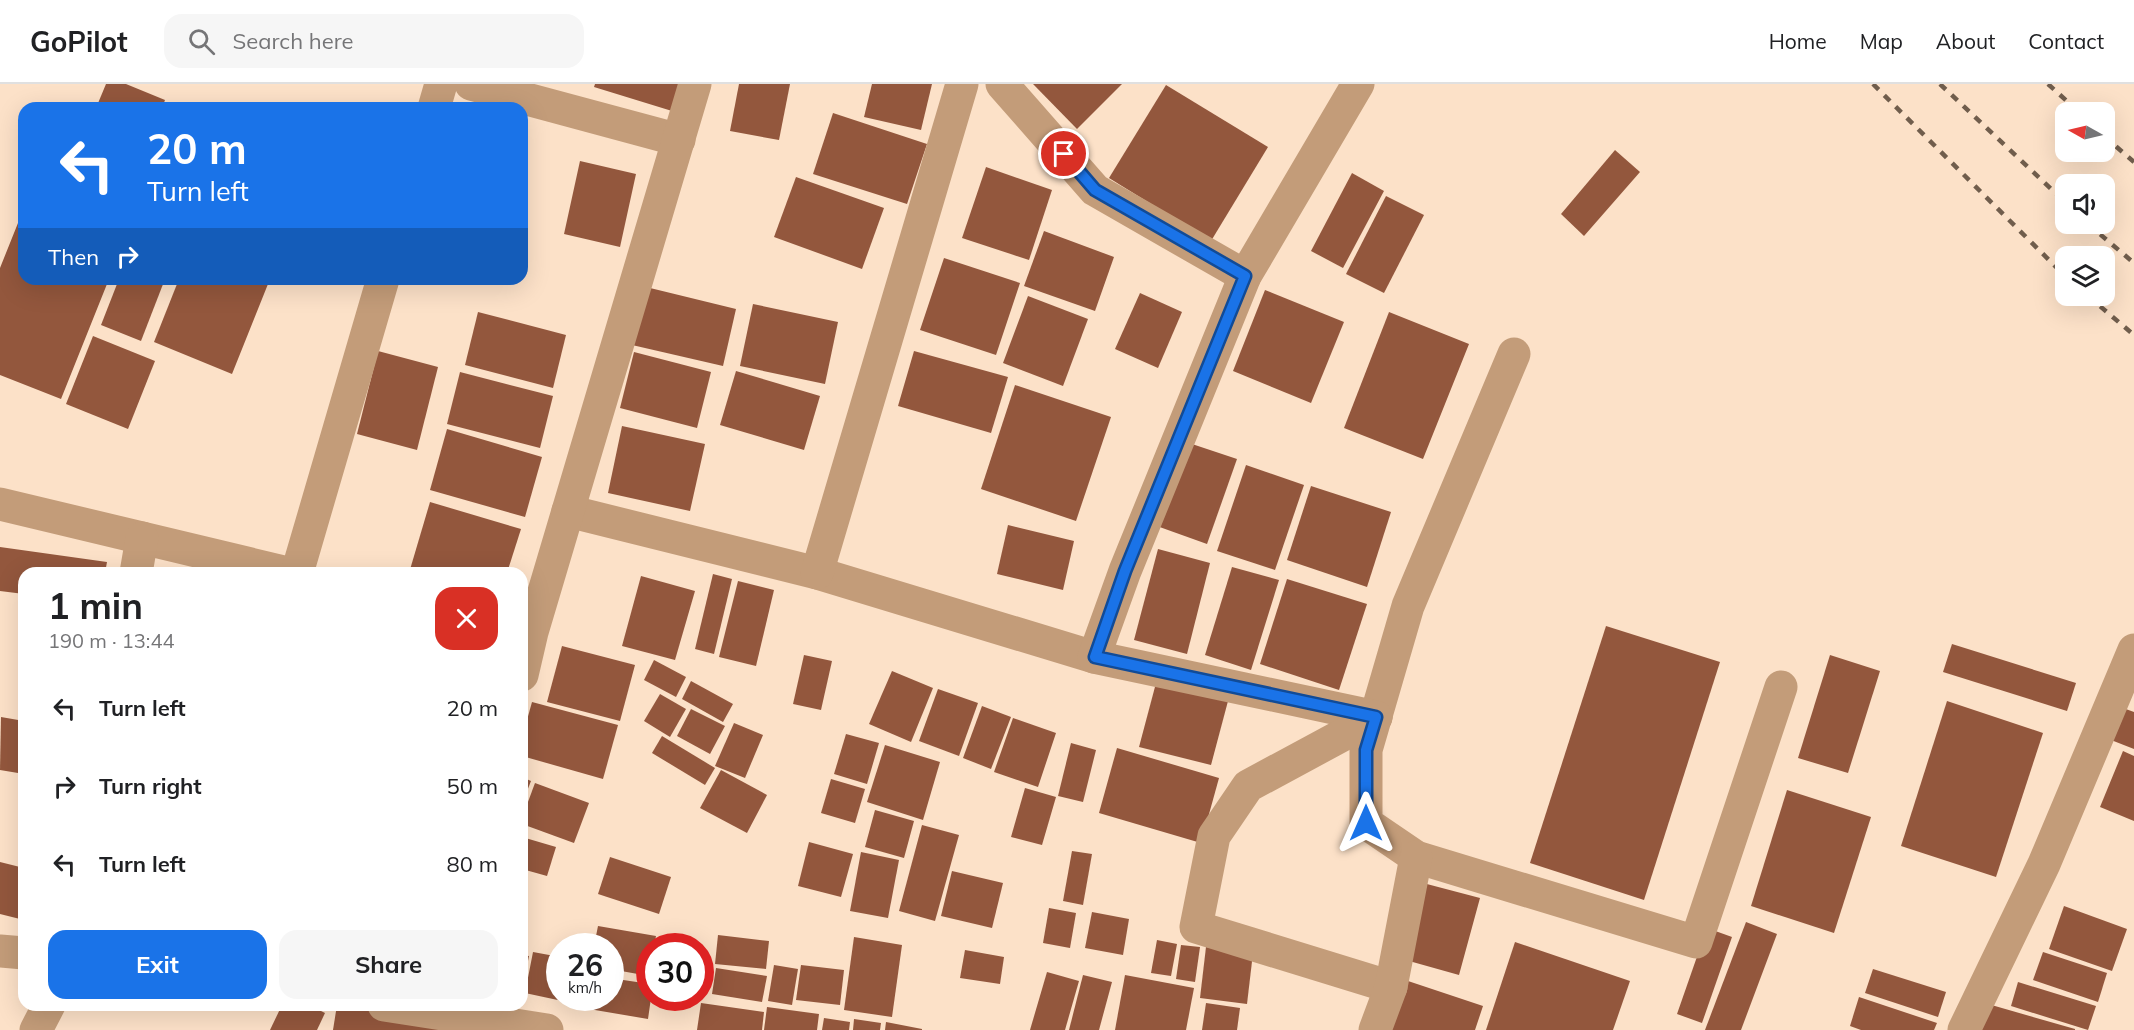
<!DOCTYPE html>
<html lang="en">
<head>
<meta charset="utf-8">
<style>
	:root { --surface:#fff; --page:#f6f6f6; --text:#202124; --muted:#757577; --line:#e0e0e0; --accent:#1a73e8 }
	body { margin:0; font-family:Mulish,sans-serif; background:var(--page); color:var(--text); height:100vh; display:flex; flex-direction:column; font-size:22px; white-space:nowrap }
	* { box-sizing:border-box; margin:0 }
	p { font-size:20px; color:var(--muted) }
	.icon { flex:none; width:33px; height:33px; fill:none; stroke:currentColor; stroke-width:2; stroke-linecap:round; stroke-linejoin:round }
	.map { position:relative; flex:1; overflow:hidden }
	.panel { position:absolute; left:18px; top:483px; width:510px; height:444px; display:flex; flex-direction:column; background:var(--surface); border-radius:18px; box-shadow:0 6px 24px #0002 }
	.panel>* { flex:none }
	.top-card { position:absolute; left:18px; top:18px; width:510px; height:183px; border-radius:18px; box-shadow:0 6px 24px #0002; background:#1a73e8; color:#fff; overflow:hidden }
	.needle { width:39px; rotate:278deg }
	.buttons { position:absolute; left:2055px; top:18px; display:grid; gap:12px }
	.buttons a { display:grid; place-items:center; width:60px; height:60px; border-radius:12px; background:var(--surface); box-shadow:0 6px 24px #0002; font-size:30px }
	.speed { position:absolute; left:546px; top:849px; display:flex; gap:12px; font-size:30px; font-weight:700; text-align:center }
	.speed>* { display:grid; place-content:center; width:78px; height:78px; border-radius:50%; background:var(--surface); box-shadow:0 6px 24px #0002; line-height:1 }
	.speed small { font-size:15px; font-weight:400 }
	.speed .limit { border:9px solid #d22; background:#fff; color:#111 }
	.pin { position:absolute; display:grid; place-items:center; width:51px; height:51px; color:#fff; margin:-26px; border:3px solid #fff; border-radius:50%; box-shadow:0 2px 6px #0007 }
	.me { position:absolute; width:66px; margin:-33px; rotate:0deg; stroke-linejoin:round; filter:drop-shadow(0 0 4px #0008) }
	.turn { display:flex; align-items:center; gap:21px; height:126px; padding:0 30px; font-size:27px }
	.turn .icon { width:78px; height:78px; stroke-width:2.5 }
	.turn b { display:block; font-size:42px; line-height:51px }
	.then { display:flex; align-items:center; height:57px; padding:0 30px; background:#0003; gap:12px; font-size:22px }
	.round { display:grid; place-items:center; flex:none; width:63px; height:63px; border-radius:18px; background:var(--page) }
	.headline { display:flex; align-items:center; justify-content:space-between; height:102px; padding:0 30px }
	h1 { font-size:36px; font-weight:700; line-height:45px }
	.action { display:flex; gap:12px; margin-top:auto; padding:12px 30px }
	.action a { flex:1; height:69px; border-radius:18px; background:var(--accent); color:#fff; font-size:24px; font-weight:700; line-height:69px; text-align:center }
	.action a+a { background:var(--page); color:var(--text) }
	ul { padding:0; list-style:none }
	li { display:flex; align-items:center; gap:18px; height:78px; padding:0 30px }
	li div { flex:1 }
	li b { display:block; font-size:22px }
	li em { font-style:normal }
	header { display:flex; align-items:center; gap:36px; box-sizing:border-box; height:84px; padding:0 30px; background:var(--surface); border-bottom:2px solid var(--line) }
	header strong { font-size:28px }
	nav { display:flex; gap:33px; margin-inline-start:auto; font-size:21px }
	.search { width:420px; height:54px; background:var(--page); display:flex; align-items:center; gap:15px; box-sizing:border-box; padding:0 21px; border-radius:18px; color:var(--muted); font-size:22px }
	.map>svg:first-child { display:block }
	.building { fill:#93573d }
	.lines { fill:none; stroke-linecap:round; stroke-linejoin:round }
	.minor { stroke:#c39c79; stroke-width:33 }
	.rail { stroke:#705d4c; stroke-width:4.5; stroke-dasharray:8 8; stroke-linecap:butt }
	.route-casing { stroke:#114b97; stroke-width:15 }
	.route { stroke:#1a73e8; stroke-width:10 }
</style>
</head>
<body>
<header>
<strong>GoPilot</strong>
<div class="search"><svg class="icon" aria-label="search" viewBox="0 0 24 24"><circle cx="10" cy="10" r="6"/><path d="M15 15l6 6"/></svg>Search here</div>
<nav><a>Home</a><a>Map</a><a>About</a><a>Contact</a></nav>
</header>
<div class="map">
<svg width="2134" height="946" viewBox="0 0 2134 946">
	<rect width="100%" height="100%" fill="#fce1c8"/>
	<g class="building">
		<path d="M106,0H126L165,16L162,24H96Z"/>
		<path d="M595,0H681L672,27L594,3Z"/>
		<path d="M739,0H790L779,56L730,47Z"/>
		<path d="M872,0H932L921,46L864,33Z"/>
		<path d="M1033,0H1122L1077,45Z"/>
		<path d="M1166,1L1268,63L1211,157L1109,94Z"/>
		<path d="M833,29L927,60L907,120L813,90Z"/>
		<path d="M1615,66L1640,88L1584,152L1561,130Z"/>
		<path d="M580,77L636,90L620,163L564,150Z"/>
		<path d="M986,83L1052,106L1029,176L962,154Z"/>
		<path d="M1352,89L1384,107L1343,184L1311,167Z"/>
		<path d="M796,93L884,124L862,185L774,153Z"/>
		<path d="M1386,112L1424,131L1384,209L1346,190Z"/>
		<path d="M24,124V195H109L61,315L0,291V184Z"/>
		<path d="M1044,147L1114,173L1095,227L1024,202Z"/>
		<path d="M944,174L1020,199L996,271L920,246Z"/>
		<path d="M119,195H165L141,257L101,241Z"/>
		<path d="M179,195H270L232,290L154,258Z"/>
		<path d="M646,203L736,225L723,282L632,261Z"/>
		<path d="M1265,206L1344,238L1311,319L1233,287Z"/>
		<path d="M1140,209L1182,228L1158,284L1115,265Z"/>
		<path d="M1028,212L1088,235L1063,302L1003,279Z"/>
		<path d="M753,220L838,238L825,300L740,282Z"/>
		<path d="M478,228L566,251L553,304L465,281Z"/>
		<path d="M1389,228L1469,260L1423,375L1344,344Z"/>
		<path d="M93,252L155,277L128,345L66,320Z"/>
		<path d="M378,267L438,283L417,366L357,350Z"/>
		<path d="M914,267L1008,293L991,349L898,322Z"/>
		<path d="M634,268L711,288L697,344L620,324Z"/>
		<path d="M736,287L820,312L804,366L720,341Z"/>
		<path d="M460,288L553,312L540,364L447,340Z"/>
		<path d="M1015,301L1111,333L1076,437L981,405Z"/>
		<path d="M622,342L705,360L690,427L608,409Z"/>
		<path d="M447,345L542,373L525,433L430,406Z"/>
		<path d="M1183,357L1237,375L1207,460L1154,441Z"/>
		<path d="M1246,381L1304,401L1275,486L1217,467Z"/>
		<path d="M1311,402L1391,428L1367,503L1287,476Z"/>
		<path d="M430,418L521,445L507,489H409Z"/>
		<path d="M1008,441L1074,457L1063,506L997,490Z"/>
		<path d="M0,463L107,478L105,489H24V510L0,507Z"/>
		<path d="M1158,465L1210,479L1187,570L1134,556Z"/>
		<path d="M1232,483L1279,496L1251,586L1205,571Z"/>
		<path d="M713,490L732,495L714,570L695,565Z"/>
		<path d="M641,492L695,507L675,576L622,562Z"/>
		<path d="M1287,495L1367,520L1339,606L1260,580Z"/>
		<path d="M738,497L774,506L756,582L719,573Z"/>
		<path d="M1606,542L1720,578L1644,816L1530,779Z"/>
		<path d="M1952,560L2076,599L2067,627L1943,588Z"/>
		<path d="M562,562L635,581L620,637L547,618Z"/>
		<path d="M804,571L832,577L821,626L793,620Z"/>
		<path d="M1830,571L1880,587L1848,689L1798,674Z"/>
		<path d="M654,576L686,593L676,613L644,596Z"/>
		<path d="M892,587L933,604L911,658L869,640Z"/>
		<path d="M691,597L733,620L723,638L682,615Z"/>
		<path d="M1156,599L1228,617L1211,681L1139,663Z"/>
		<path d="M938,605L978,619L959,672L919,657Z"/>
		<path d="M660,610L686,625L670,653L644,637Z"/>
		<path d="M1947,617L2043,649L1996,793L1901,762Z"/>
		<path d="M532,618L618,641L603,695L522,672V654Z"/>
		<path d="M982,622L1011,633L991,685L963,674Z"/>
		<path d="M2123,624L2134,628V665L2111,656Z"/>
		<path d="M691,625L725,642L710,670L677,652Z"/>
		<path d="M1,633L24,637V690L0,686Z"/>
		<path d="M1013,634L1056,649L1038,703L994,688Z"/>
		<path d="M734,639L763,651L745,694L715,682Z"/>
		<path d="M846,650L879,659L867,700L834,690Z"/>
		<path d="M662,652L715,684L705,701L652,669Z"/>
		<path d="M1071,659L1096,666L1083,718L1058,712Z"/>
		<path d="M885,661L940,678L923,736L867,718Z"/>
		<path d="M1117,664L1219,694L1201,759L1099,729Z"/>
		<path d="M2123,667L2134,672V737L2100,723Z"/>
		<path d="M721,686L767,711L747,749L700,724Z"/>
		<path d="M522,693L531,697L522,720Z"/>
		<path d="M831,695L865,705L855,739L821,729Z"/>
		<path d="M535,699L589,719L574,759L522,740V734Z"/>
		<path d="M1025,704L1056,713L1042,761L1011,753Z"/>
		<path d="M1787,706L1871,733L1834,849L1751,822Z"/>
		<path d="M875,726L914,737L904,774L865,763Z"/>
		<path d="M922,741L959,751L935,837L899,827Z"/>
		<path d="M522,753L556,763L547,792L522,785Z"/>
		<path d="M809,758L853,770L841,813L798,802Z"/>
		<path d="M1072,767L1092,770L1083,821L1063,817Z"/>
		<path d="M861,768L899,776L888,834L850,827Z"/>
		<path d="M610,773L671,793L659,830L598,810Z"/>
		<path d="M0,778L24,784V836L0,830Z"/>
		<path d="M952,787L1003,799L992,844L941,832Z"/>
		<path d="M1423,799L1480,814L1459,891L1402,875Z"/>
		<path d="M2064,822L2127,845L2112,887L2049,865Z"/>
		<path d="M1049,824L1076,829L1070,864L1043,859Z"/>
		<path d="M1092,828L1129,835L1123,871L1085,864Z"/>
		<path d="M1746,838L1777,850L1741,946H1705Z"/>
		<path d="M598,842L656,852L654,862H650L649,892L610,885V862H594Z"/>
		<path d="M1707,844L1732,853L1702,939L1677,930Z"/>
		<path d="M718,851L769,857L766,885L715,880Z"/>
		<path d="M854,853L902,861L892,933L844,926Z"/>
		<path d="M1157,856L1177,860L1171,892L1151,889Z"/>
		<path d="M1515,858L1630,897L1613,946H1486Z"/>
		<path d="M1181,861L1200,863L1195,898L1176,895Z"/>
		<path d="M1206,863L1253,869L1247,920L1200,914Z"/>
		<path d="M965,866L1004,873L1000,900L960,894Z"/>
		<path d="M533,868L560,873V914H582L581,921L525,909Z"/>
		<path d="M2043,868L2107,889L2098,918L2033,896Z"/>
		<path d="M522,871L529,872L523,901H522Z"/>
		<path d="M774,881L798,885L792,921L768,917Z"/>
		<path d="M801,881L844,886L840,921L796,916Z"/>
		<path d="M716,884L767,892L762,918L712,910Z"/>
		<path d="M1873,885L1946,908L1938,933L1865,909Z"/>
		<path d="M1047,888L1079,897L1065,946H1030Z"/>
		<path d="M1083,891L1112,898L1099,946H1069Z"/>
		<path d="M1125,891L1194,904L1186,946H1115Z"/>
		<path d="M610,894L650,900L651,914L648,935L589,925L591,914H610Z"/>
		<path d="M1402,895L1483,922L1475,946H1386Z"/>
		<path d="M2018,898L2096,922L2088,946L2011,922Z"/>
		<path d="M1859,913L1937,939L1934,946H1861L1850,942Z"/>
		<path d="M701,919L764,928L762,946H697Z"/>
		<path d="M1206,919L1240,924L1237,946H1202Z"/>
		<path d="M1988,920L2075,945V946H1981Z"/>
		<path d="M282,921H309L325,929L317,946H270Z"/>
		<path d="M337,921H432L448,946H333Z"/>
		<path d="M767,923L819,930L817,946H764Z"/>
		<path d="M824,934L850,938L849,946H822Z"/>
		<path d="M854,935L881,939L880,946H853Z"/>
		<path d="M886,938L922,945V946H885Z"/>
	</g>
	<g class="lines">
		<g class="minor">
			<path d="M471,0L679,56"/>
			<path d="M1002,0L1095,106L1245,192"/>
			<path d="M434,24L441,0"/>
			<path d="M1514,270L1408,522L1366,666V739L1416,773L1696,858L1781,603"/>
			<path d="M0,420L288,489"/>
			<path d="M568,427L817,489L1094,573L1376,633"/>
			<path d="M136,489L142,454"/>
			<path d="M297,489L383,195"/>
			<path d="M817,489L962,0"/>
			<path d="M1094,573L1125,487L1245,192L1358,0"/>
			<path d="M522,591L532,548L695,0"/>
			<path d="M1376,633L1248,702L1214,752L1196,843L1391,903"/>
			<path d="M0,867L24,869"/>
			<path d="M384,921L547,946"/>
			<path d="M36,946L49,921"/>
			<path d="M1375,946L1391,903L1416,773"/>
			<path d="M1964,946L2044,780L2134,566"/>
		</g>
		<g class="rail">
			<path d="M1873,0L2066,193"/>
			<path d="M1940,0L2066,119"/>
			<path d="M2048,0L2079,28"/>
			<path d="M2104,52L2134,78"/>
			<path d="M2088,140L2134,179"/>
			<path d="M2088,212L2134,251"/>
		</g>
	</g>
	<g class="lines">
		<g class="route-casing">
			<path id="route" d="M1064,70L1095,106L1245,192L1125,487L1095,573L1376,633L1366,666V739"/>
		</g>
		<use href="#route" class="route"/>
	</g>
</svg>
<div class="buttons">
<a><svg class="needle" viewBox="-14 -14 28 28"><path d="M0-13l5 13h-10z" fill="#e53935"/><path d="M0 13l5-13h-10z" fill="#757577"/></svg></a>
<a><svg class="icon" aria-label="sound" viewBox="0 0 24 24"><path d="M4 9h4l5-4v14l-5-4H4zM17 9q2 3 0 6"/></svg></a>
<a><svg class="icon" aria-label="layers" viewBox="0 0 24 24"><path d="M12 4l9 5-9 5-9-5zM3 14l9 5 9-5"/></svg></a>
</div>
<div class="speed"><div>26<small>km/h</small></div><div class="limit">30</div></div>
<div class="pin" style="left:1064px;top:70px;background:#d93025"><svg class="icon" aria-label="arrive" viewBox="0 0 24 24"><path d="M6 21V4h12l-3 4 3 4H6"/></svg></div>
<svg class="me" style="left:1366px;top:739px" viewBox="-20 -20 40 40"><path d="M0-17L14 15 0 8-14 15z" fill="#1a73e8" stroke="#fff" stroke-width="4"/></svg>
<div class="top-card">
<div class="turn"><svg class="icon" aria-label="left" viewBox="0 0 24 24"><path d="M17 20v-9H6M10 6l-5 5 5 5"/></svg><div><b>20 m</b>Turn left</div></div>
<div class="then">Then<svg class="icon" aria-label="right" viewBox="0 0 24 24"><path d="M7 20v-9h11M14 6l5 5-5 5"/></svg></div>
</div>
<section class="panel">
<div class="headline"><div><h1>1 min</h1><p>190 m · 13:44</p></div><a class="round" style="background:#d93025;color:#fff"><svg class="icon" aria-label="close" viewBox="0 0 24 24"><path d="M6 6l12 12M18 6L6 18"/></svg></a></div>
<ul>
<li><svg class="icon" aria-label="left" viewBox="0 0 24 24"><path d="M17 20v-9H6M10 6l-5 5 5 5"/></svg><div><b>Turn left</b></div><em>20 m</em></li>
<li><svg class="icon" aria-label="right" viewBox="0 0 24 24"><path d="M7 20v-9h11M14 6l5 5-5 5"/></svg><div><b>Turn right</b></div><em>50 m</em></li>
<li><svg class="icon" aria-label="left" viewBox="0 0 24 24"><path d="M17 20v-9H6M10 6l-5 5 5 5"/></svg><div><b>Turn left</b></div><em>80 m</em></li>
</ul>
<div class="action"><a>Exit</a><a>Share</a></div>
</section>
</div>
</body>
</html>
